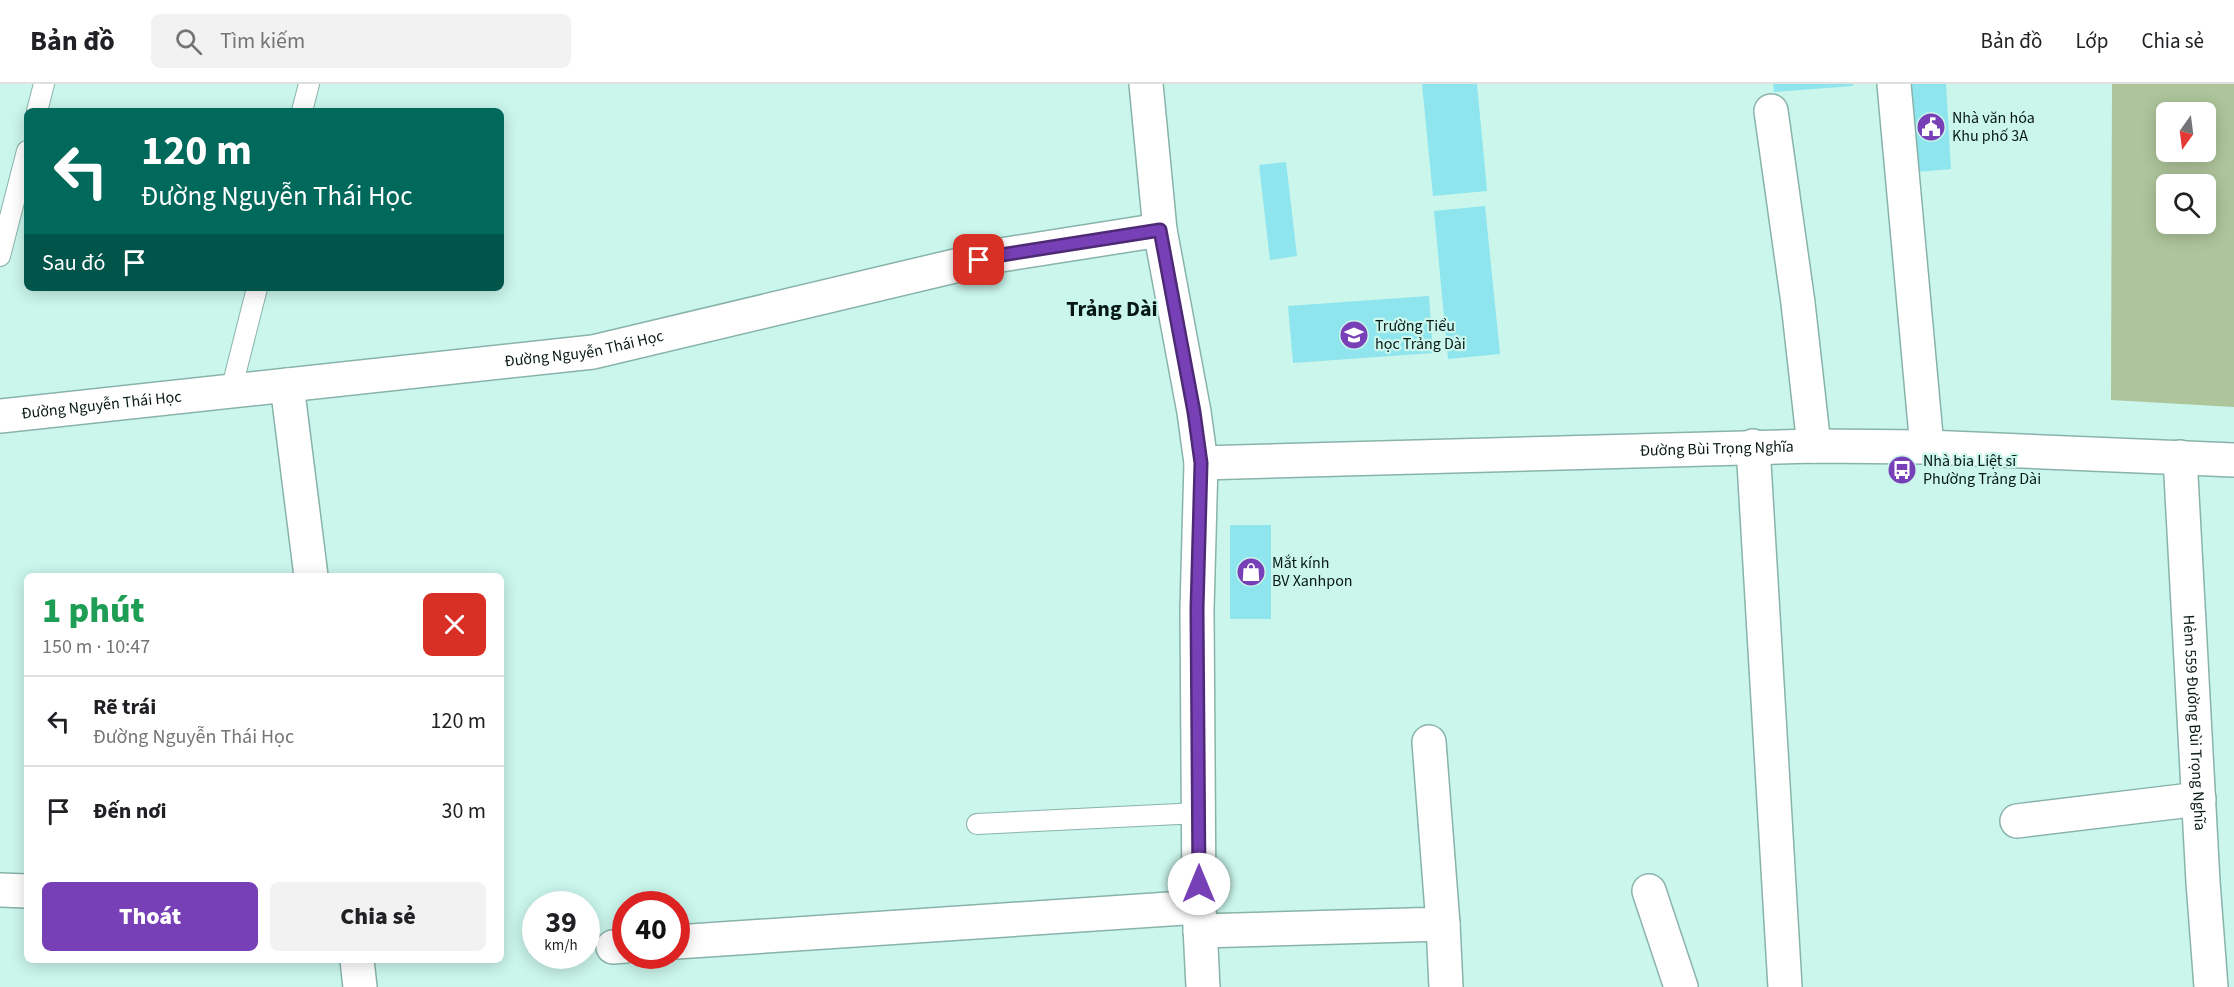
<!DOCTYPE html>
<html lang="vi">
<head>
<meta charset="utf-8">
<style>
	:root { --surface:#fff; --page:#f2f2f2; --text:#202124; --muted:#757577; --line:#e0e0e0; --accent:#7840b6 }
	body { margin:0; font-family:"Source Sans 3",sans-serif; background:var(--page); color:var(--text); height:100vh; display:flex; flex-direction:column; font-size:22px; white-space:nowrap }
	* { box-sizing:border-box; margin:0 }
	p { font-size:20px; color:var(--muted) }
	.icon { flex:none; width:33px; height:33px; fill:none; stroke:currentColor; stroke-width:2; stroke-linecap:round; stroke-linejoin:round }
	.map { position:relative; flex:1; overflow:hidden }
	.panel { position:absolute; left:24px; top:489px; width:480px; height:390px; display:flex; flex-direction:column; background:var(--surface); border-radius:9px; box-shadow:0 3px 15px #0003 }
	.panel>* { flex:none }
	.hud { position:absolute; left:24px; top:24px; width:480px; height:183px; border-radius:9px; box-shadow:0 3px 15px #0003; background:#00695c; color:#fff; overflow:hidden }
	.needle { width:39px; rotate:194deg }
	.controls { position:absolute; left:2156px; top:18px; display:grid; gap:12px }
	.controls a { display:grid; place-items:center; width:60px; height:60px; border-radius:9px; background:var(--surface); box-shadow:0 3px 15px #0003; font-size:30px }
	.speed { position:absolute; left:522px; top:807px; display:flex; gap:12px; font-size:30px; font-weight:700; text-align:center }
	.speed>* { display:grid; place-content:center; width:78px; height:78px; border-radius:50%; background:var(--surface); box-shadow:0 3px 15px #0003; line-height:1 }
	.speed small { font-size:15px; font-weight:400 }
	.speed .limit { border:9px solid #d22; background:#fff; color:#111 }
	.pin { position:absolute; display:grid; place-items:center; width:51px; height:51px; color:#fff; margin:-26px; border-radius:12px; box-shadow:0 3px 9px #0006 }
	.me { position:absolute; width:66px; margin:-33px; rotate:0deg; stroke-linejoin:round; filter:drop-shadow(0 0 4px #0008) }
	.turn { display:flex; align-items:center; gap:21px; height:126px; padding:0 18px; font-size:27px }
	.turn .icon { width:78px; height:78px; stroke-width:2.5 }
	.turn b { display:block; font-size:42px; line-height:51px }
	.then { display:flex; align-items:center; height:57px; padding:0 18px; background:#0003; gap:12px; font-size:22px }
	.round { display:grid; place-items:center; flex:none; width:63px; height:63px; border-radius:9px; background:var(--page) }
	.headline { display:flex; align-items:center; justify-content:space-between; height:102px; padding:0 18px }
	h1 { font-size:36px; font-weight:800; line-height:45px; color:#1e9e55 }
	.cta { display:flex; gap:12px; margin-top:auto; padding:12px 18px }
	.cta a { flex:1; height:69px; border-radius:9px; background:var(--accent); color:#fff; font-size:24px; font-weight:800; line-height:69px; text-align:center }
	.cta a+a { background:var(--page); color:var(--text) }
	ul { padding:0; list-style:none }
	li { display:flex; align-items:center; gap:18px; height:90px; padding:0 18px; border-top:2px solid var(--line) }
	li div { flex:1 }
	li b { display:block; font-size:22px }
	li em { font-style:normal }
	header { display:flex; align-items:center; gap:36px; box-sizing:border-box; height:84px; padding:0 30px; background:var(--surface); border-bottom:2px solid var(--line) }
	header strong { font-size:28px }
	nav { display:flex; gap:33px; margin-inline-start:auto; font-size:21px }
	.search { width:420px; height:54px; background:var(--page); display:flex; align-items:center; gap:15px; box-sizing:border-box; padding:0 21px; border-radius:9px; color:var(--muted); font-size:22px }
	.map>svg:first-child { display:block }
	.green { fill:#aec59b; fill-rule:evenodd }
	.building { fill:#8ee5ee }
	.lines { fill:none; stroke-linecap:round; stroke-linejoin:round }
	.lane-casing { stroke:#89b3aa; stroke-width:22 }
	.street-casing { stroke:#89b3aa; stroke-width:36 }
	.secondary-casing { stroke:#89b3aa; stroke-width:36 }
	.lane { stroke:#fff; stroke-width:20 }
	.street { stroke:#fff; stroke-width:33 }
	.secondary { stroke:#fff; stroke-width:33 }
	.route-casing { stroke:#4e2a76; stroke-width:15 }
	.route { stroke:#7840b6; stroke-width:10 }
	.labels { text-anchor:middle; dominant-baseline:central; stroke-width:4.5; stroke-linejoin:round; paint-order:stroke }
	.poi-label { font-size:16px; fill:#081815; stroke:#caf6ec; text-anchor:start }
	.street-label { font-size:16px; fill:#081815; stroke:#caf6ec }
	.district-label { font-size:22px; font-weight:bold; fill:#081815; stroke:#caf6ec }
</style>
</head>
<body>
<header>
<strong>Bản đồ</strong>
<div class="search"><svg class="icon" aria-label="search" viewBox="0 0 24 24"><circle cx="10" cy="10" r="6"/><path d="M15 15l6 6"/></svg>Tìm kiếm</div>
<nav><a>Bản đồ</a><a>Lớp</a><a>Chia sẻ</a></nav>
</header>
<div class="map">
<svg width="2234" height="903" viewBox="0 0 2234 903">
	<rect width="100%" height="100%" fill="#caf6ec"/>
	<path class="green" d="M2112,0H2234V323L2111,316ZM2166,28H2205V68H2166ZM2166,100H2205V140H2166Z"/>
	<g class="building">
		<path d="M1422,0H1477L1487,107L1433,112Z"/>
		<path d="M1773,0H1853V2L1774,8Z"/>
		<path d="M1910,0H1946L1951,85L1917,88Z"/>
		<path d="M1286,78L1297,172L1270,176L1259,81Z"/>
		<path d="M1485,122L1500,270L1448,275L1434,127Z"/>
		<path d="M1429,212L1433,269L1293,279L1288,222Z"/>
		<rect x="1230" y="441" width="41" height="94"/>
	</g>
	<g class="lines">
		<g class="lane-casing">
			<g id="lane">
				<path d="M37,27L44,0"/>
				<path d="M302,27L309,0"/>
				<path d="M0,172L27,67"/>
				<path d="M231,307L257,204"/>
				<path d="M977,740L1199,729"/>
			</g>
		</g>
		<g class="street-casing">
			<g id="street">
				<path d="M1894,0L1927,363"/>
				<path d="M1771,27L1798,219L1814,362"/>
				<path d="M287,301L311,492"/>
				<path d="M1753,362L1785,903"/>
				<path id="s1" d="M2180,373L2203,798L2211,903"/>
				<path d="M2017,737L2199,715"/>
				<path d="M0,806L27,807"/>
				<path d="M1649,807L1681,903"/>
				<path d="M1443,840L1446,903"/>
				<path d="M1200,847L1443,840L1429,658"/>
				<path d="M676,858L1199,823"/>
				<path d="M613,863L626,862"/>
				<path d="M357,876L360,903"/>
			</g>
		</g>
		<g class="secondary-casing">
			<g id="secondary">
				<path d="M1146,0L1160,146L1194,328L1201,379L1197,525L1199,823L1203,903"/>
				<path id="s2" d="M0,332L593,268L1001,171L1160,146"/>
				<path id="s3" d="M1201,379L1814,362L1927,363L2234,376"/>
			</g>
		</g>
		<use href="#lane" class="lane"/>
		<use href="#street" class="street"/>
		<use href="#secondary" class="secondary"/>
	</g>
	<g class="lines">
		<g class="route-casing">
			<path id="route" d="M979,176L1001,171L1160,146L1194,328L1201,379L1197,525L1199,800"/>
		</g>
		<use href="#route" class="route"/>
	</g>
	<defs>
		<g id="civic-disc" transform="scale(1.5)"><circle r="9.5" fill="#7840b6" stroke="#caf6ec"/><path d="M-.6-6.5H3V-4.5H.6V-3L4-1V1h2V6H-6V1h2V-1L-.6-3ZM-1.2 2.5V6h2.4V2.5Z" fill="#fff"/></g>
		<g id="school-disc" transform="scale(1.5)"><circle r="9.5" fill="#7840b6" stroke="#caf6ec"/><path d="M0-5L7-2L0 1L-7-2ZM-4 1L0 2.5L4 1V4Q0 6-4 4Z" fill="#fff"/></g>
		<g id="bus-disc" transform="scale(1.5)"><circle r="9.5" fill="#7840b6" stroke="#caf6ec"/><path d="M-5-6H5V4H4V6H2V4H-2V6H-4V4H-5ZM-3.5-4V0h7V-4ZM-3.5 1.2v1.5H-2V1.2ZM2 1.2v1.5H3.5V1.2Z" fill="#fff"/></g>
		<g id="shop-disc" transform="scale(1.5)"><circle r="9.5" fill="#7840b6" stroke="#caf6ec"/><path d="M-5-2.5h2.3a2.7 3.5 0 0 1 5.4 0H5L5.5 6h-11ZM-1.5-2.5h3a1.5 2.3 0 0 0-3 0Z" fill="#fff"/></g>
	</defs>
	<g fill-rule="evenodd">
		<use href="#civic-disc" x="1931" y="43"/>
		<use href="#school-disc" x="1354" y="251"/>
		<use href="#bus-disc" x="1902" y="386"/>
		<use href="#shop-disc" x="1251" y="488"/>
	</g>
	<g class="labels">
		<g class="poi-label">
			<text x="1952" y="34">Nhà văn hóa<tspan x="1952" dy="18">Khu phố 3A</tspan></text>
			<text x="1375" y="242">Trường Tiểu<tspan x="1375" dy="18">học Trảng Dài</tspan></text>
			<text x="1923" y="377">Nhà bia Liệt sĩ<tspan x="1923" dy="18">Phường Trảng Dài</tspan></text>
			<text x="1272" y="479">Mắt kính<tspan x="1272" dy="18">BV Xanhpon</tspan></text>
		</g>
		<g class="street-label">
			<text stroke="none"><textPath href="#s2" startOffset="588">Đường Nguyễn Thái Học</textPath></text>
			<text stroke="none"><textPath href="#s2" startOffset="102">Đường Nguyễn Thái Học</textPath></text>
			<text stroke="none"><textPath href="#s3" startOffset="516">Đường Bùi Trọng Nghĩa</textPath></text>
			<text stroke="none"><textPath href="#s1" startOffset="266">Hẻm 559 Đường Bùi Trọng Nghĩa</textPath></text>
		</g>
		<g class="district-label">
			<text x="1112" y="225">Trảng Dài</text>
		</g>
	</g>
</svg>
<div class="controls">
<a><svg class="needle" viewBox="-14 -14 28 28"><path d="M0-13l5 13h-10z" fill="#e53935"/><path d="M0 13l5-13h-10z" fill="#757577"/></svg></a>
<a><svg class="icon" aria-label="search" viewBox="0 0 24 24"><circle cx="10" cy="10" r="6"/><path d="M15 15l6 6"/></svg></a>
</div>
<div class="speed"><div>39<small>km/h</small></div><div class="limit">40</div></div>
<div class="pin" style="left:979px;top:176px;background:#d93025"><svg class="icon" aria-label="arrive" viewBox="0 0 24 24"><path d="M6 21V4h12l-3 4 3 4H6"/></svg></div>
<svg class="me" style="left:1199px;top:800px" viewBox="-20 -20 40 40"><circle r="19" fill="#fff"/><path d="M0-13L10 11 0 6-10 11z" fill="#7840b6"/></svg>
<div class="hud">
<div class="turn"><svg class="icon" aria-label="left" viewBox="0 0 24 24"><path d="M17 20v-9H6M10 6l-5 5 5 5"/></svg><div><b>120 m</b>Đường Nguyễn Thái Học</div></div>
<div class="then">Sau đó<svg class="icon" aria-label="arrive" viewBox="0 0 24 24"><path d="M6 21V4h12l-3 4 3 4H6"/></svg></div>
</div>
<section class="panel">
<div class="headline"><div><h1>1 phút</h1><p>150 m · 10:47</p></div><a class="round" style="background:#d93025;color:#fff"><svg class="icon" aria-label="close" viewBox="0 0 24 24"><path d="M6 6l12 12M18 6L6 18"/></svg></a></div>
<ul>
<li><svg class="icon" aria-label="left" viewBox="0 0 24 24"><path d="M17 20v-9H6M10 6l-5 5 5 5"/></svg><div><b>Rẽ trái</b><p>Đường Nguyễn Thái Học</p></div><em>120 m</em></li>
<li><svg class="icon" aria-label="arrive" viewBox="0 0 24 24"><path d="M6 21V4h12l-3 4 3 4H6"/></svg><div><b>Đến nơi</b></div><em>30 m</em></li>
</ul>
<div class="cta"><a>Thoát</a><a>Chia sẻ</a></div>
</section>
</div>
</body>
</html>
